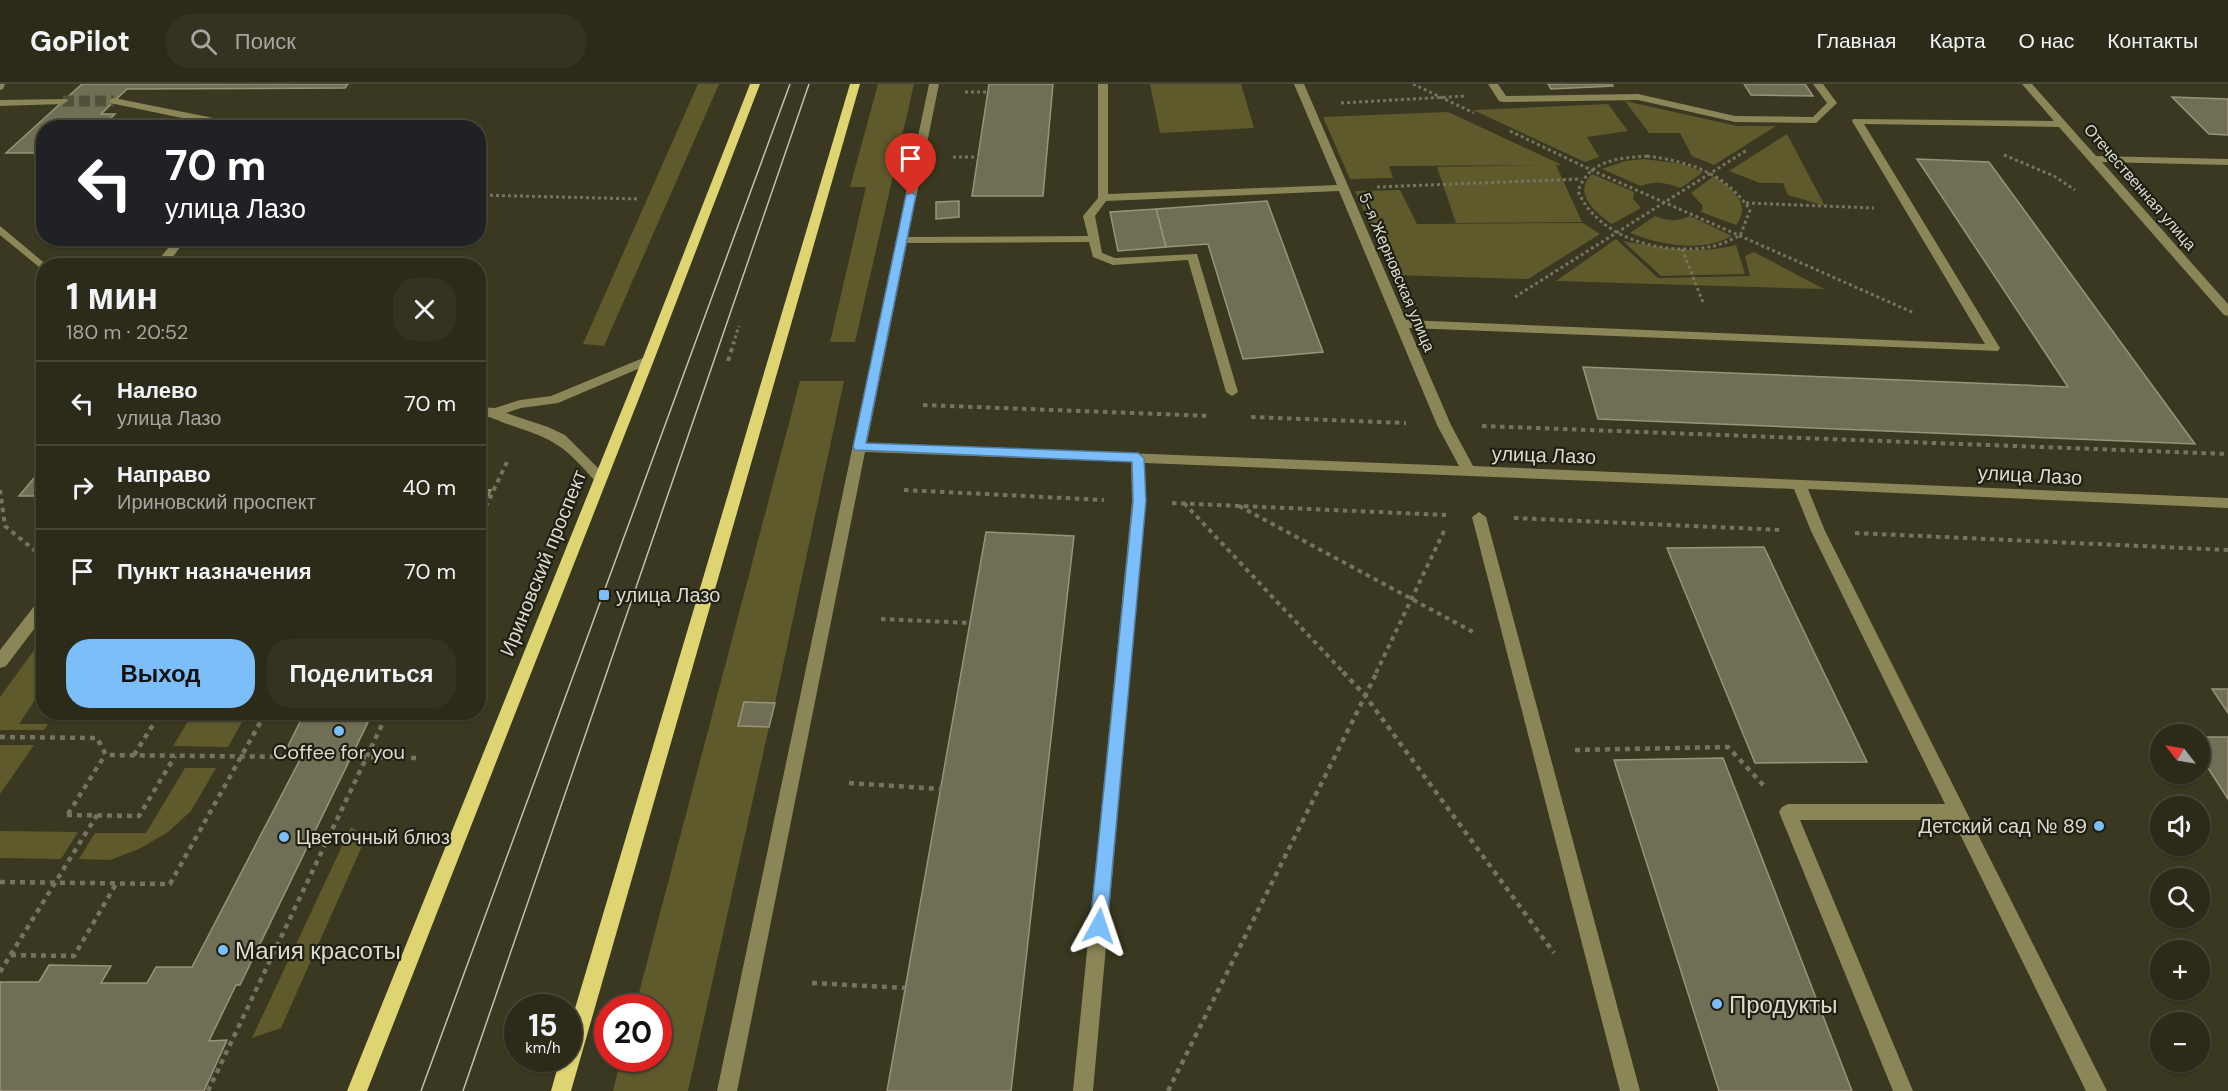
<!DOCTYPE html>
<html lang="ru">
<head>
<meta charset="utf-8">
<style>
	:root { --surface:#2c2a18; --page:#343221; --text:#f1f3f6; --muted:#a6a7a2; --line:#484637; --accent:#7cbef9 }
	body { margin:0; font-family:"DM Sans",sans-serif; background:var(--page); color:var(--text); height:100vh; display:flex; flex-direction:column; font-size:22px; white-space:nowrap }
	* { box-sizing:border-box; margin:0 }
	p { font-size:20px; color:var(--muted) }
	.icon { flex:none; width:33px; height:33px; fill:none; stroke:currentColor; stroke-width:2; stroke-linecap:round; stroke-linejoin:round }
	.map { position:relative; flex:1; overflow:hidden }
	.sheet { position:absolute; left:36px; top:174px; width:450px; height:462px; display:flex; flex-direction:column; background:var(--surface); border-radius:24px; box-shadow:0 2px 4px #0004,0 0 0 2px var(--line) }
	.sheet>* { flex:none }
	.banner { position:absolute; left:36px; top:36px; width:450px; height:126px; border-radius:24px; box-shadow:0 2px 4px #0004,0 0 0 2px var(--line); background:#202124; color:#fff; overflow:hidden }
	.needle { width:39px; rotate:301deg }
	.fabs { position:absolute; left:2150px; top:640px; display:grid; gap:12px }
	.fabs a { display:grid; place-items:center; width:60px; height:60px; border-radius:50%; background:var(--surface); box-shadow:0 2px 4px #0004,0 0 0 2px var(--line); font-size:30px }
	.speed { position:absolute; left:504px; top:910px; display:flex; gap:12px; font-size:30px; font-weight:700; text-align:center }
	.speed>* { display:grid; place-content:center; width:78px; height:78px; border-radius:50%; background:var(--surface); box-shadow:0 2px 4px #0004,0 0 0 2px var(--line); line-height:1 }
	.speed small { font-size:15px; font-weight:400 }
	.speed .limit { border:9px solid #d22; background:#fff; color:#111 }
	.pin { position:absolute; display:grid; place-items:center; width:51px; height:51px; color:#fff; margin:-62px -26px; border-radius:50% 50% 50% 0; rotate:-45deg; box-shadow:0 0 6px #0007 }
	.pin .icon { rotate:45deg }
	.me { position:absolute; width:66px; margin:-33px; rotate:5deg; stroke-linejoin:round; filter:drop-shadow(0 0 4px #0008) }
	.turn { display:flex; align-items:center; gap:21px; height:126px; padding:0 30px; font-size:27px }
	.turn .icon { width:78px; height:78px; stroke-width:2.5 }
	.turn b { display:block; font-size:42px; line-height:51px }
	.round { display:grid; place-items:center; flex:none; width:63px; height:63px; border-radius:24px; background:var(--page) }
	.summary { display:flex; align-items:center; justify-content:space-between; height:102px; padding:0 30px }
	h1 { font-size:36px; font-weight:700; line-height:45px }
	.action { display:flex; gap:12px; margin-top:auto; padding:12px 30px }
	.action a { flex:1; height:69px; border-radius:24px; background:var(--accent); color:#111; font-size:24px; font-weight:700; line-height:69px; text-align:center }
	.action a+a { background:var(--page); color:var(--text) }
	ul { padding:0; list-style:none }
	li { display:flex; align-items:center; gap:18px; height:84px; padding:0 30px; border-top:2px solid var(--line) }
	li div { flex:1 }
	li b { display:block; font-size:22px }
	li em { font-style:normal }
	header { display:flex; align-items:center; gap:36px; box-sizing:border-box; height:84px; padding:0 30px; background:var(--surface); border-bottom:2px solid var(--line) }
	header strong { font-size:28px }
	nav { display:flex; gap:33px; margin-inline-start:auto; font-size:21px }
	.search { width:420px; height:54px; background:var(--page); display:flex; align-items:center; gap:15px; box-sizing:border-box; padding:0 21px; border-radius:24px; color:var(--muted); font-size:22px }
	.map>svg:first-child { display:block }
	.green { fill:#5f5a2c }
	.building { fill:#706e54; stroke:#979479; stroke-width:1.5 }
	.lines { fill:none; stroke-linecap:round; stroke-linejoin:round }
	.minor-tunnel { stroke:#52503a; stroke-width:11; stroke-dasharray:11 5; stroke-linecap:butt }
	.path-far2 { stroke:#757460; stroke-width:3; stroke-dasharray:3 3; stroke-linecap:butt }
	.path-far1 { stroke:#757460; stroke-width:4; stroke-dasharray:4.5 4.5; stroke-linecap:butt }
	.path { stroke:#757460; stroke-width:4.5; stroke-dasharray:5 5; stroke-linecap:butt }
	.minor { fill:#8a8658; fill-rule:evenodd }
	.major { fill:#ded472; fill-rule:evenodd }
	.tram { stroke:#c2c1b1; stroke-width:1.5 }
	.route { fill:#7cbef9; stroke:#517ca2; stroke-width:1.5 }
	.poi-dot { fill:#7cbef9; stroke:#201f14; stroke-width:2 }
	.labels { text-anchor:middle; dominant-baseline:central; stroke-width:4.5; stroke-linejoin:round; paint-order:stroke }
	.far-street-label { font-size:16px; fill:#dbdacc; stroke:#201f14 }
	.street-label { font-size:20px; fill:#dbdacc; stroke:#201f14 }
	.poi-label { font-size:20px; fill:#dbdacc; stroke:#201f14; text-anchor:start }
	.near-poi-label { font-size:24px; fill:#dbdacc; stroke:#201f14; text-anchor:start }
</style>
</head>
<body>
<header>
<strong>GoPilot</strong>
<div class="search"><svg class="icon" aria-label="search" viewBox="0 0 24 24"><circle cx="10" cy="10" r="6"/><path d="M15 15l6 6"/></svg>Поиск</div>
<nav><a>Главная</a><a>Карта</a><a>О нас</a><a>Контакты</a></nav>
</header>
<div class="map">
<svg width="2228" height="1007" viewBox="0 0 2228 1007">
	<rect width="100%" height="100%" fill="#3a3820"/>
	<g class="green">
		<path d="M698,0H719L604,262L583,260Z"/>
		<path d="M878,0H914L855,258H830L866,103H850Z"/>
		<path d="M1150,0H1241L1254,44L1160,49Z"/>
		<path d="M1625,17L1737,42H1776L1714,81L1692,72L1680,49H1649Z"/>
		<path d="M1608,20L1628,47L1587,53L1599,73L1585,78L1473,26Z"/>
		<path d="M1448,28L1562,81H1556L1582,138L1456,139L1437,83L1549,81L1389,82L1393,94L1350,95L1323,33Z"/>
		<path d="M1787,50L1825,122L1788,111L1783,99H1760L1729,87Z"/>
		<path d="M1644,75L1683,80L1703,88L1681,104C1667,99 1656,96 1641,102L1602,85L1625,77Z"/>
		<path d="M1592,90L1634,108L1633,115L1641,124L1612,140C1595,128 1572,109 1592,90Z"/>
		<path d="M1714,92C1731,104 1753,120 1736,141L1701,128L1703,122L1691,109Z"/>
		<path d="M1400,106L1417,140L1583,139L1600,150L1528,195L1392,191L1355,107Z"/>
		<path d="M1655,132C1667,137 1678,138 1690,132L1732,152C1701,169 1661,161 1630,149Z"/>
		<path d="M1616,155L1658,194L1750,192L1745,172L1754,168L1824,205L1556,197Z"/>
		<path d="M1623,157C1662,164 1698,171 1736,161L1745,190L1661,192Z"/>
		<path d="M800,297H844L775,619L744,618L738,642L769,643L688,1007H613L621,975H658V924H635Z"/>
		<path d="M43,554V604L19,640H48L44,646H0V613Z"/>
		<path d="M193,629V628L247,629L228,663L173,662Z"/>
		<path d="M0,661H34L0,710Z"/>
		<path d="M185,684H216L191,727L168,748L139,765L110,776L79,775L95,749H146Z"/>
		<path d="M351,743L366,753L281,944L252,954Z"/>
		<path d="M0,747L78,748L61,775L0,774Z"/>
	</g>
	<g class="building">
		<path d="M82,0H348L345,4L127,5L101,30H115L101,44H44V69H6Z"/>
		<path d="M989,0H1053L1043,112H972Z"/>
		<path d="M1548,0H1612L1613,2L1551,5Z"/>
		<path d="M1744,0H1805L1813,12L1751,11Z"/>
		<path d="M2172,13L2228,15V51L2209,50Z"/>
		<path d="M1917,75L1989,78L2195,360L1598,335L1583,283L2068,303Z"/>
		<path d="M959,117V133L936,135V118Z"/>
		<path d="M1267,117L1323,268L1243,275L1208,160L1166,163L1156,125Z"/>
		<path d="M1156,125L1166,163L1118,167L1110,128Z"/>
		<path d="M44,382V412H19Z"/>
		<path d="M478,405L491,406L478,432Z"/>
		<path d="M986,448L1074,452L1011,1007H887Z"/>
		<path d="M1764,463L1784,506L1867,678L1755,679L1667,464Z"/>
		<path d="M2212,605H2228V629Z"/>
		<path d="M744,618L775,619L769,643L738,642Z"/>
		<path d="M305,628H373L240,901H236L209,957L227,956L204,1007H0V898H39L49,881L111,882L101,899H147L156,883H192L305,666H286Z"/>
		<path d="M2199,653H2228V715L2199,670Z"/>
		<path d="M1723,674L1751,746L1852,1007H1719L1614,676Z"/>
	</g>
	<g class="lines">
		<path class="minor-tunnel" d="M63,17H114"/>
		<g class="path-far2">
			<path d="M1413,0L1474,29"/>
			<path d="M965,8H988"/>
			<path d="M1341,19L1466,12"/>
			<path d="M1510,47L1589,85L1914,229"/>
			<path d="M2004,71L2054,92L2075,106"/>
			<path d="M1647,72C1690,78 1724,88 1750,126L1740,152C1731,155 1723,160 1714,162C1666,173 1598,155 1578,107C1589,76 1618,74 1647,72Z"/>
			<path d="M953,73H978"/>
			<path d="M1377,103L1581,95"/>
			<path d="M478,111L640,115"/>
			<path d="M1746,119L1874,124"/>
			<path d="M93,162L100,154"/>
			<path d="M1682,165L1704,221"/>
			<path d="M1515,213L1747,66"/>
			<path d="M733,260L739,242"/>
		</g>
		<g class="path-far1">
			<path d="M728,277L734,258"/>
			<path d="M923,321L1211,332"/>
			<path d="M1251,333L1406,339"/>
			<path d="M1482,342L2228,370"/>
			<path d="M0,406L5,442L44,474"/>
			<path d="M904,406L1104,416"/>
			<path d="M1172,419L1446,431"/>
			<path d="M1184,419L1344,589"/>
			<path d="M1239,422L1473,548"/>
			<path d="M1514,434L1782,446"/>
			<path d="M478,439L508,376"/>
			<path d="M1855,449L2228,466"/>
			<path d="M881,535L970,539"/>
			<path d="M1376,589L1446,443"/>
		</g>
		<g class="path">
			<path d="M1343,588L1364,610L1554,869"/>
			<path d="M0,653L97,654L106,671L301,673"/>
			<path d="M1575,666L1728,663L1765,703"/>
			<path d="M134,671L161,628"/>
			<path d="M351,673L417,674"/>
			<path d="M849,699L941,705"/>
			<path d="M68,730L105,671"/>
			<path d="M67,731L139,732L175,672"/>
			<path d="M0,798L170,800L266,628"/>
			<path d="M11,871L74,872L116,800"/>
			<path d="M0,888L97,731"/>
			<path d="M812,899L905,904"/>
			<path d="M208,1007L388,628"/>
			<path d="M1168,1007L1377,588"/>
		</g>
		<g class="minor">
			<path d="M0,0H5L3,5L0,6Z"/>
			<path d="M929,0H939L908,153L1088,152L1083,132L1098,114V0H1108V110L1337,101L1294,0H1304L1406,236L1985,260L1852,37L1853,35L2054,37L2022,0H2032L2096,72L2228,75V81L2102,78L2228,220V232L2224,231L2059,43L1864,40L2000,264L1998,267L1409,244L1451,341L1473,382L2228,414V424L1808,405L1825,447L2107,1007H2086L1953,736H1800L1913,1007H1893L1779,728L1782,723L1788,720H1945L1811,447L1794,405L1145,379L1146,417L1093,1007H1073L1132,417L1131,378L865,368L737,1007H717ZM1339,107L1437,341L1459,382L867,359L907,159L1089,158L1093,173L1113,181L1188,176L1226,308L1232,312L1238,308L1197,170L1115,174L1102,169L1095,132L1106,117Z"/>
			<path d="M1488,0H1498L1506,12L1638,10L1735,32L1813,33L1827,19L1813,0H1823L1837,19L1816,39L1735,38L1638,16L1503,18L1499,17Z"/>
			<path d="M114,14L248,41L253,44H230L110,19V15Z"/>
			<path d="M67,15L68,17L63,20L0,22V16Z"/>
			<path d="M0,142L48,182H44V187L0,151Z"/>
			<path d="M176,154H187L166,182H154Z"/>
			<path d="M648,272L654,276L652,279L558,319L521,324L506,329L548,343L565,351L605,391L607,394L605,397H595C563,361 556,356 510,341C498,337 491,332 478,331V323L495,324L520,316L551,312Z"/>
			<path d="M1479,428L1486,433L1640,1007H1620L1472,433Z"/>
			<path d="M44,514V532L6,582L0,584V566L39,516Z"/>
		</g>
		<g class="major">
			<path d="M750,0H760L654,276L367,1007H347L642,276Z"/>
			<path d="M850,0H860L571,1007H551L560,975H568V948Z"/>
		</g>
		<g class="tram">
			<path d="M421,1007L790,0"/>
			<path d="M463,1007L809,0"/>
		</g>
	</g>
	<path class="route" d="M911,108L916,111L866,359L1138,369L1144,374L1146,417L1107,842L1105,848L1099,850L1093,848L1090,842L1133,417L1132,378L855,366L853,363L906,111Z"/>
	<g class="poi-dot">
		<rect x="598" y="505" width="12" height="12" rx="3"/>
		<circle cx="339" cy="647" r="6"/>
		<circle cx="2099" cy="742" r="6"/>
		<circle cx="284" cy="753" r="6"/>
		<circle cx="223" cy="866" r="6"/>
		<circle cx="1717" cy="920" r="6"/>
	</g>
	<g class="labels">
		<g class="far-street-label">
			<text transform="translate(2140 103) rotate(49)">Отечественная улица</text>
			<text transform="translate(1397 188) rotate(67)">5-я Жерновская улица</text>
		</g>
		<g class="street-label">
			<text transform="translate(1544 371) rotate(2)">улица Лазо</text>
			<text transform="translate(2030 391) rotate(3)">улица Лазо</text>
			<text transform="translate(543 479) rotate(-68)">Ириновский проспект</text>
		</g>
		<g class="poi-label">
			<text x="616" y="511">улица Лазо</text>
			<text x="339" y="668" text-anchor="middle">Coffee for you</text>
			<text x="2087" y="742" text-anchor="end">Детский сад № 89</text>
			<text x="296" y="753">Цветочный блюз</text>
		</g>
		<g class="near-poi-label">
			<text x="235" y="866">Магия красоты</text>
			<text x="1729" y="920">Продукты</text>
		</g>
	</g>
</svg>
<div class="fabs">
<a><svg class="needle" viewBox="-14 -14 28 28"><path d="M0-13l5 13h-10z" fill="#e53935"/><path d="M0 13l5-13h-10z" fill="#a6a7a2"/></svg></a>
<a><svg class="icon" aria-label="sound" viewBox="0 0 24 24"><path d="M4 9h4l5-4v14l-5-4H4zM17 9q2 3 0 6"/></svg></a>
<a><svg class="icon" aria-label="search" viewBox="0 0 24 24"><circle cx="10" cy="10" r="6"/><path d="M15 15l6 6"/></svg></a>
<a>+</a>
<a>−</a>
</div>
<div class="speed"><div>15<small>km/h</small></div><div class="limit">20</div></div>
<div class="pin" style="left:911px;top:111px;background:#d93025"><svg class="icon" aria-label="arrive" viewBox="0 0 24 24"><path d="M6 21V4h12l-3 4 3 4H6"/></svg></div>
<svg class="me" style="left:1099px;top:842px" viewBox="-20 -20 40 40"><path d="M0-17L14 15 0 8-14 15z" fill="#7cbef9" stroke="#fff" stroke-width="4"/></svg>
<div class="banner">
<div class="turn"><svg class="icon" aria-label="left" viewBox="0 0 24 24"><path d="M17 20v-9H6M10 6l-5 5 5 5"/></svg><div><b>70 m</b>улица Лазо</div></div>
</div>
<section class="sheet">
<div class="summary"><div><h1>1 мин</h1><p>180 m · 20:52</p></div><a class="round"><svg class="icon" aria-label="close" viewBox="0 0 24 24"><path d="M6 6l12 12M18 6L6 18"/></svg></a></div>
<ul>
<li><svg class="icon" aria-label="left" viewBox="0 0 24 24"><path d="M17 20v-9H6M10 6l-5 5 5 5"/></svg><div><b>Налево</b><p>улица Лазо</p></div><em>70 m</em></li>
<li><svg class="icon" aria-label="right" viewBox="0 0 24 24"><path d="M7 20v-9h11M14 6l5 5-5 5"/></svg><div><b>Направо</b><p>Ириновский проспект</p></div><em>40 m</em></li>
<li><svg class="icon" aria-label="arrive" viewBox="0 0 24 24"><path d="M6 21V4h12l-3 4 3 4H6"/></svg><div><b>Пункт назначения</b></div><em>70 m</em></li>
</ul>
<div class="action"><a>Выход</a><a>Поделиться</a></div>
</section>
</div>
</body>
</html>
